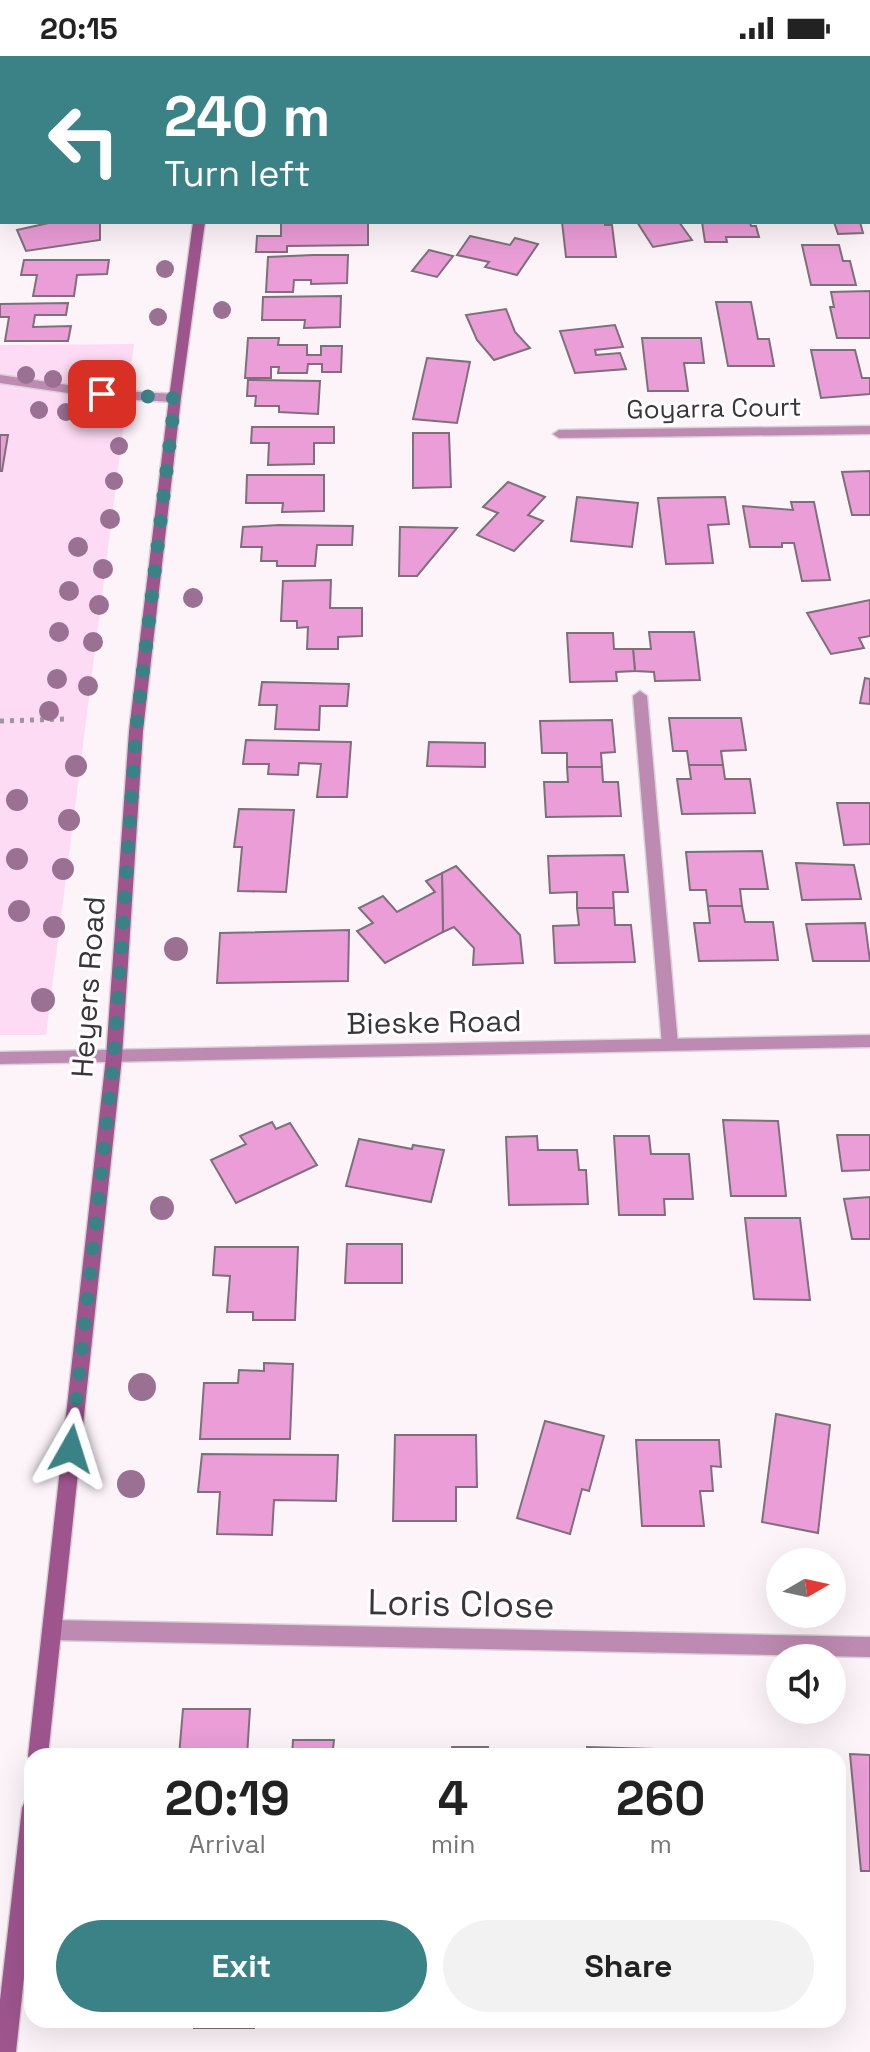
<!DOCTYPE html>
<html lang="en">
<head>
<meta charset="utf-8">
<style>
	:root { --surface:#fff; --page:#f2f2f2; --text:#222; --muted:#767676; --accent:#3a8285 }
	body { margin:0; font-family:"Space Grotesk",sans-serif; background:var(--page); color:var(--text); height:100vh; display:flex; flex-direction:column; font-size:30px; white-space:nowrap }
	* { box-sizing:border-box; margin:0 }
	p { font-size:26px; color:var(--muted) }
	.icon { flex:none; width:44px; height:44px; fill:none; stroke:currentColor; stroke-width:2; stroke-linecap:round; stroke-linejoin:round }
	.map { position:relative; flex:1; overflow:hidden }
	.sheet { position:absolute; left:24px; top:1692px; width:822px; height:280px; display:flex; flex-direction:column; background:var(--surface); border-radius:24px; box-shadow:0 8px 32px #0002 }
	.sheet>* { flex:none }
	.hud { position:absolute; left:0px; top:0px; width:870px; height:168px; box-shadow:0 8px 32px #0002; background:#3a8285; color:#fff; overflow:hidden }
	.needle { width:52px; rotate:81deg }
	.buttons { position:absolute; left:766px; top:1492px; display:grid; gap:16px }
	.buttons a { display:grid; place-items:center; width:80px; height:80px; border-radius:50%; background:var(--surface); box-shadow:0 8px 32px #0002; font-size:40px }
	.pin { position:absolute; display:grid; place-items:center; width:68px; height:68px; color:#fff; margin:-34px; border-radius:16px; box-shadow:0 4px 12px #0006 }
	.me { position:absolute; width:88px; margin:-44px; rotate:6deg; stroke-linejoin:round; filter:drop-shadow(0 0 6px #0008) }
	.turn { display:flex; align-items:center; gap:28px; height:168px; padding:0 32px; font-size:36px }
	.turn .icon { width:104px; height:104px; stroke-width:2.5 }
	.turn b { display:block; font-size:56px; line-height:68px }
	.eta { display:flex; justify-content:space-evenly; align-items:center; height:136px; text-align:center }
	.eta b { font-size:48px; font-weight:600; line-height:56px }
	.action { display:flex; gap:16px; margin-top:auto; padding:16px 32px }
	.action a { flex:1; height:92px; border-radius:48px; background:var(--accent); color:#fff; font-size:32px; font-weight:600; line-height:92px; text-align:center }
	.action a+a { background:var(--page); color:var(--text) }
	.status { display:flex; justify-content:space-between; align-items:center; height:56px; padding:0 40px; background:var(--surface); direction:ltr }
	.status svg { height:22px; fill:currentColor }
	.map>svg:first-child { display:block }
	.green { fill:#fddbf4 }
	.building { fill:#ea9dd7; stroke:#7e707a; stroke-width:2 }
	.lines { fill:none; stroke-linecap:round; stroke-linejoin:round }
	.lane-casing { stroke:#dad2d7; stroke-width:3 }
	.street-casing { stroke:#dad2d7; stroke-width:3 }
	.secondary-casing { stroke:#dad2d7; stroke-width:3 }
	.path { stroke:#9d969b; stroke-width:5; stroke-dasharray:4 6; stroke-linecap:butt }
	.lane { fill:#bd8bb1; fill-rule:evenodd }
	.street { fill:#bd8bb1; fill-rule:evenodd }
	.secondary { fill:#9e558e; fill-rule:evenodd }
	.tree { fill:#9a7093 }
	.route { stroke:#3a8285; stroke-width:14; stroke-dasharray:0 25.2 }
	.labels { text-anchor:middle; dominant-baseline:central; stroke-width:6; stroke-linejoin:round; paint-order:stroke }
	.far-street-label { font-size:26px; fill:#3b3539; stroke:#fff }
	.street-label { font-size:30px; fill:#3b3539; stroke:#fff }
	.near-street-label { font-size:36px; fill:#3b3539; stroke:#fff }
</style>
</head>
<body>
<div class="status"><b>20:15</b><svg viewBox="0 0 49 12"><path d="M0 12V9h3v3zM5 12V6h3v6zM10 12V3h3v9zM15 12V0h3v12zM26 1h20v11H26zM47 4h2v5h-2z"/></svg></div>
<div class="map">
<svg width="870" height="1996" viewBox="0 0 870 1996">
	<rect width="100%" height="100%" fill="#fdf4fa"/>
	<path class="green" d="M134,288L46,979H0V289Z"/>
	<g class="building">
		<rect x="284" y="0" width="80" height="2"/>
		<path d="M100,166V184L26,195L17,174L53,166Z"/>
		<path d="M281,166H368V189L287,190V196H256L257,180H281Z"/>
		<path d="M562,166H605V169H612L616,201H566Z"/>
		<path d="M637,166H679L692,184L653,191Z"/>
		<path d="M702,166H750L751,170H756L759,181H726L727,186H705Z"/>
		<path d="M834,166H860L863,177L838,178Z"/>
		<path d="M470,180L510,189L515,182L538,188L517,219L485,211L489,206L457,199Z"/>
		<path d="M802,189H839L843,205H850L856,229H811Z"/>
		<path d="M429,194L453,200L437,221L412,215Z"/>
		<path d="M313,199H348L347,227L311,228V224H294L293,236H266L268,201Z"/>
		<path d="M24,204H109L107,218L77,219L74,240H33L37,219H21Z"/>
		<path d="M870,235V282H837L830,251H834L831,236Z"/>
		<path d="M341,240L340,271L304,272L305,264H262L263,241Z"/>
		<path d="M716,246H751L758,283H769L774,310H728Z"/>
		<path d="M68,247L66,259H35L33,271L71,270L68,285H5L9,261H0V248Z"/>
		<path d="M506,253L515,276L530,292L494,304L477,284L466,259Z"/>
		<path d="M615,269L623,291L595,294L596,299L620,297L626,313L575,317L560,275Z"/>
		<path d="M248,282H279L278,289H307V299H321V290H342L341,316H322V308H308L307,317H278L279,311H271V322H245Z"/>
		<path d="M642,282H701L704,307H684L688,335H648Z"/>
		<path d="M811,294H855L862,322H870V338L821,342Z"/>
		<path d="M427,302L470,306L457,367L413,363Z"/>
		<path d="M248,324L320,325L318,358L279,356V350H255L256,340H247Z"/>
		<path d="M252,371H334V387H314V408L268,409L269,387H251Z"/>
		<path d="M413,377H449L451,431L413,432Z"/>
		<path d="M0,379H8L2,415H0Z"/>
		<path d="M870,415V459H852L842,416Z"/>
		<path d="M247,419H324V455L282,456L283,447H246Z"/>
		<path d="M508,426L545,441L528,459L543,465L514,495L477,479L498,457L483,451Z"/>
		<path d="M577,441L638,447L632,491L571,485Z"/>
		<path d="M725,441L729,468L708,469L713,507L666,508L658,442Z"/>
		<path d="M791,446H814L830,524L802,525L794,487H782V491H750L743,450L793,454Z"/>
		<path d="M279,469L353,470L352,489H317L315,510H277V505H261L262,491H241L243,471Z"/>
		<path d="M400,471H401L457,472L417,520H399Z"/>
		<path d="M331,524L330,552H362V580L338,581V593H307L308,571L297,572V565H281L283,525Z"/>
		<path d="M870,544V580L859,582L864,592L831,598L807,557Z"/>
		<path d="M649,576H694L700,624L655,625L654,616L635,615L633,593H651Z"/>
		<path d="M567,577H613L614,593H633L635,615L616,616L617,625L570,626Z"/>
		<path d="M865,622L870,623V648L860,647Z"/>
		<path d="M262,626L349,628L347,650H320L319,674L275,673L277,649H259Z"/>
		<path d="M669,662H741L746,694L721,695L723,709H689L687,695H673Z"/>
		<path d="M612,664L615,696L601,697L602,711H567V697H542L540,665Z"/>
		<path d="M246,684L351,686L347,741H317L321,708L299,707L298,719L268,718L269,708H243Z"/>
		<path d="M429,686L485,687V711L427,710Z"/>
		<path d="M689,709H723L725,723H750L755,757L682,758L677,723H691Z"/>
		<path d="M567,711H602L603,726H618L621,760L546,761L544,726H568Z"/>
		<path d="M837,747H870V788L844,789Z"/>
		<path d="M239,753L294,754L286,836L238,835L242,791H234Z"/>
		<path d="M762,795L768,833H740L742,850H708L706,834H690L686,796Z"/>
		<path d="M624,799L628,836H613L614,852H577V836L550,837L548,800Z"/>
		<path d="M796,807L854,809L861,843L802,844Z"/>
		<path d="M456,810L520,879L523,907L473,909L474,892L454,871L443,876L442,817Z"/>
		<path d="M442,817L443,876L385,907L357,875L373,867L359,852L383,840L397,856L435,836L426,825Z"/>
		<path d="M708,850H742L745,866H773L778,904L699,905L694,867H710Z"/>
		<path d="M577,852H614L615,869H631L635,906L555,907L553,870L579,869Z"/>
		<path d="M865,867L870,905H813L806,868Z"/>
		<path d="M349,874L348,925L217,927L220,877Z"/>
		<path d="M723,1064L778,1065L786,1140H731Z"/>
		<path d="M272,1066L276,1073L290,1067L317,1109L236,1147L211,1104L246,1088L240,1080Z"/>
		<path d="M837,1079H870V1114L842,1115Z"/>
		<path d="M537,1080L538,1094H577L579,1114H586L588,1148L509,1149L506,1081Z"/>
		<path d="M614,1080H649L651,1098H689L693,1143H664L665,1159H619Z"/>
		<path d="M359,1083L412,1093L413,1089L444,1094L431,1146L346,1130Z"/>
		<path d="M870,1141V1183H852L844,1143Z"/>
		<path d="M745,1162H800L810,1244L754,1243Z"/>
		<path d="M347,1188H402V1227H345Z"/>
		<path d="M215,1191H298L295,1264H253V1256H227L230,1220L213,1219Z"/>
		<path d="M264,1307L293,1308L290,1383H200L204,1327H238L239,1314L264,1315Z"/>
		<path d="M776,1358L830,1369L818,1477L762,1466Z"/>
		<path d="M545,1365L604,1380L589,1435L582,1433L570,1478L517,1462Z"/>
		<path d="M395,1379H476L477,1431H456V1465H393Z"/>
		<path d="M636,1384H719L721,1411L711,1410L713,1435H700L704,1470H642Z"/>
		<path d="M202,1398L338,1399L336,1445L274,1444L272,1479L217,1478L220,1436H198Z"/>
		<path d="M183,1653H250L247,1700H179Z"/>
		<path d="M293,1684H334L333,1693H398V1700H292Z"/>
		<path d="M452,1691H488L489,1700H452Z"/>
		<path d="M587,1691L655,1693V1700H588Z"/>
		<path d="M850,1698L870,1699V1815H861Z"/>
		<path d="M195,1964H254V1972H194Z"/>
	</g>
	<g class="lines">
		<g class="lane-casing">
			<g id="lane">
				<path d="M0,319L102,334L175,338L181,342L175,346L102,342L0,327Z"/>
				<path d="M640,635L647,640L678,989L676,994H664L662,989L633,640Z"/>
			</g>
		</g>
		<g class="street-casing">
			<g id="street">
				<rect x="868" y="109" width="2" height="6"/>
				<path d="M870,370V378L559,382L553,378L559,374Z"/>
				<path d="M870,979V991L0,1008V996Z"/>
				<path d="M52,1564L870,1581V1601L52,1584L45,1581L42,1574L45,1567Z"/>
			</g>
		</g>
		<g class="secondary-casing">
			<g id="secondary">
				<rect x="217" y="0" width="10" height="2"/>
				<path d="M193,166H205L181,342L143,675L122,1001L48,1700H32V1708L28,1700L106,1001L129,675L169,342Z"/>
				<path d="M32,1742V1847L16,1996H0V1944L22,1752L25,1745Z"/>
			</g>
		</g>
		<path class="path" d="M0,665L65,663"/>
		<use href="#lane" class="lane"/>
		<use href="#street" class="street"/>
		<use href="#secondary" class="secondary"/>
	</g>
	<g class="tree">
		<circle cx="165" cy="213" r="9"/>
		<circle cx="222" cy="254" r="9"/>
		<circle cx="158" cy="261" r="9"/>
		<circle cx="26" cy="319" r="9"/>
		<circle cx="53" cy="323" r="9"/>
		<circle cx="77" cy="325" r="9"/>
		<circle cx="103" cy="328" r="9"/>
		<circle cx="39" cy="354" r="9"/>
		<circle cx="66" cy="356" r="9"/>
		<circle cx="98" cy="359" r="9"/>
		<circle cx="119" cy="390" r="9"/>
		<circle cx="114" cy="425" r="9"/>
		<circle cx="110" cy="463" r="10"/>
		<circle cx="78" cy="491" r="10"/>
		<circle cx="103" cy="513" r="10"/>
		<circle cx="69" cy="535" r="10"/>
		<circle cx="193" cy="542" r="10"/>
		<circle cx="99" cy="549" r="10"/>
		<circle cx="59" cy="576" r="10"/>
		<circle cx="93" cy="586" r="10"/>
		<circle cx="57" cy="623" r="10"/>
		<circle cx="88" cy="630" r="10"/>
		<circle cx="49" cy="655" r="10"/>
		<circle cx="76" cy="710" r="11"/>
		<circle cx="17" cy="744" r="11"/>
		<circle cx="69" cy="764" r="11"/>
		<circle cx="17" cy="803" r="11"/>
		<circle cx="63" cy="813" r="11"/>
		<circle cx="19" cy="855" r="11"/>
		<circle cx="54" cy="871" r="11"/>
		<circle cx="176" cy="893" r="12"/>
		<circle cx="43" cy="944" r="12"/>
		<circle cx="162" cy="1152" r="12"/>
		<circle cx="142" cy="1331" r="14"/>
		<circle cx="131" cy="1428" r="14"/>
	</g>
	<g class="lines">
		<path class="route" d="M71,1393L114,1001L136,675L175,342L102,338"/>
	</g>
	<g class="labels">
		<g class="far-street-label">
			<text transform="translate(714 352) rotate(-1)">Goyarra Court</text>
		</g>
		<g class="street-label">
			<text transform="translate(88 931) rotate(-86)">Heyers Road</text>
			<text transform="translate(434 966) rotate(-1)">Bieske Road</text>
		</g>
		<g class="near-street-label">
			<text transform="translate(461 1548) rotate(1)">Loris Close</text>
		</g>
	</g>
</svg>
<div class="buttons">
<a><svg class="needle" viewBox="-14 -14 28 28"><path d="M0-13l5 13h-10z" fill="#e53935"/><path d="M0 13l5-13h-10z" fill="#767676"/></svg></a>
<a><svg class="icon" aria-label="sound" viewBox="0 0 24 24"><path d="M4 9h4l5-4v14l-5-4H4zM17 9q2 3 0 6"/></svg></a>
</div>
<div class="pin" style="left:102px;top:338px;background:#d93025"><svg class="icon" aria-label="arrive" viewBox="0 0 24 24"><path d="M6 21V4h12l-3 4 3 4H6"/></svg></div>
<svg class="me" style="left:71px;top:1393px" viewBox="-20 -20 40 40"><path d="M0-17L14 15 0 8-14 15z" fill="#3a8285" stroke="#fff" stroke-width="4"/></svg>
<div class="hud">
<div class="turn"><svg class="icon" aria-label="left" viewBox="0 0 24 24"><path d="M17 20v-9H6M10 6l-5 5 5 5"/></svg><div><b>240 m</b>Turn left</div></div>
</div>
<section class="sheet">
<div class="eta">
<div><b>20:19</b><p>Arrival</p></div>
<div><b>4</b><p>min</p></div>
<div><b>260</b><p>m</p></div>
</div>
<div class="action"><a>Exit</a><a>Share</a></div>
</section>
</div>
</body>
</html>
